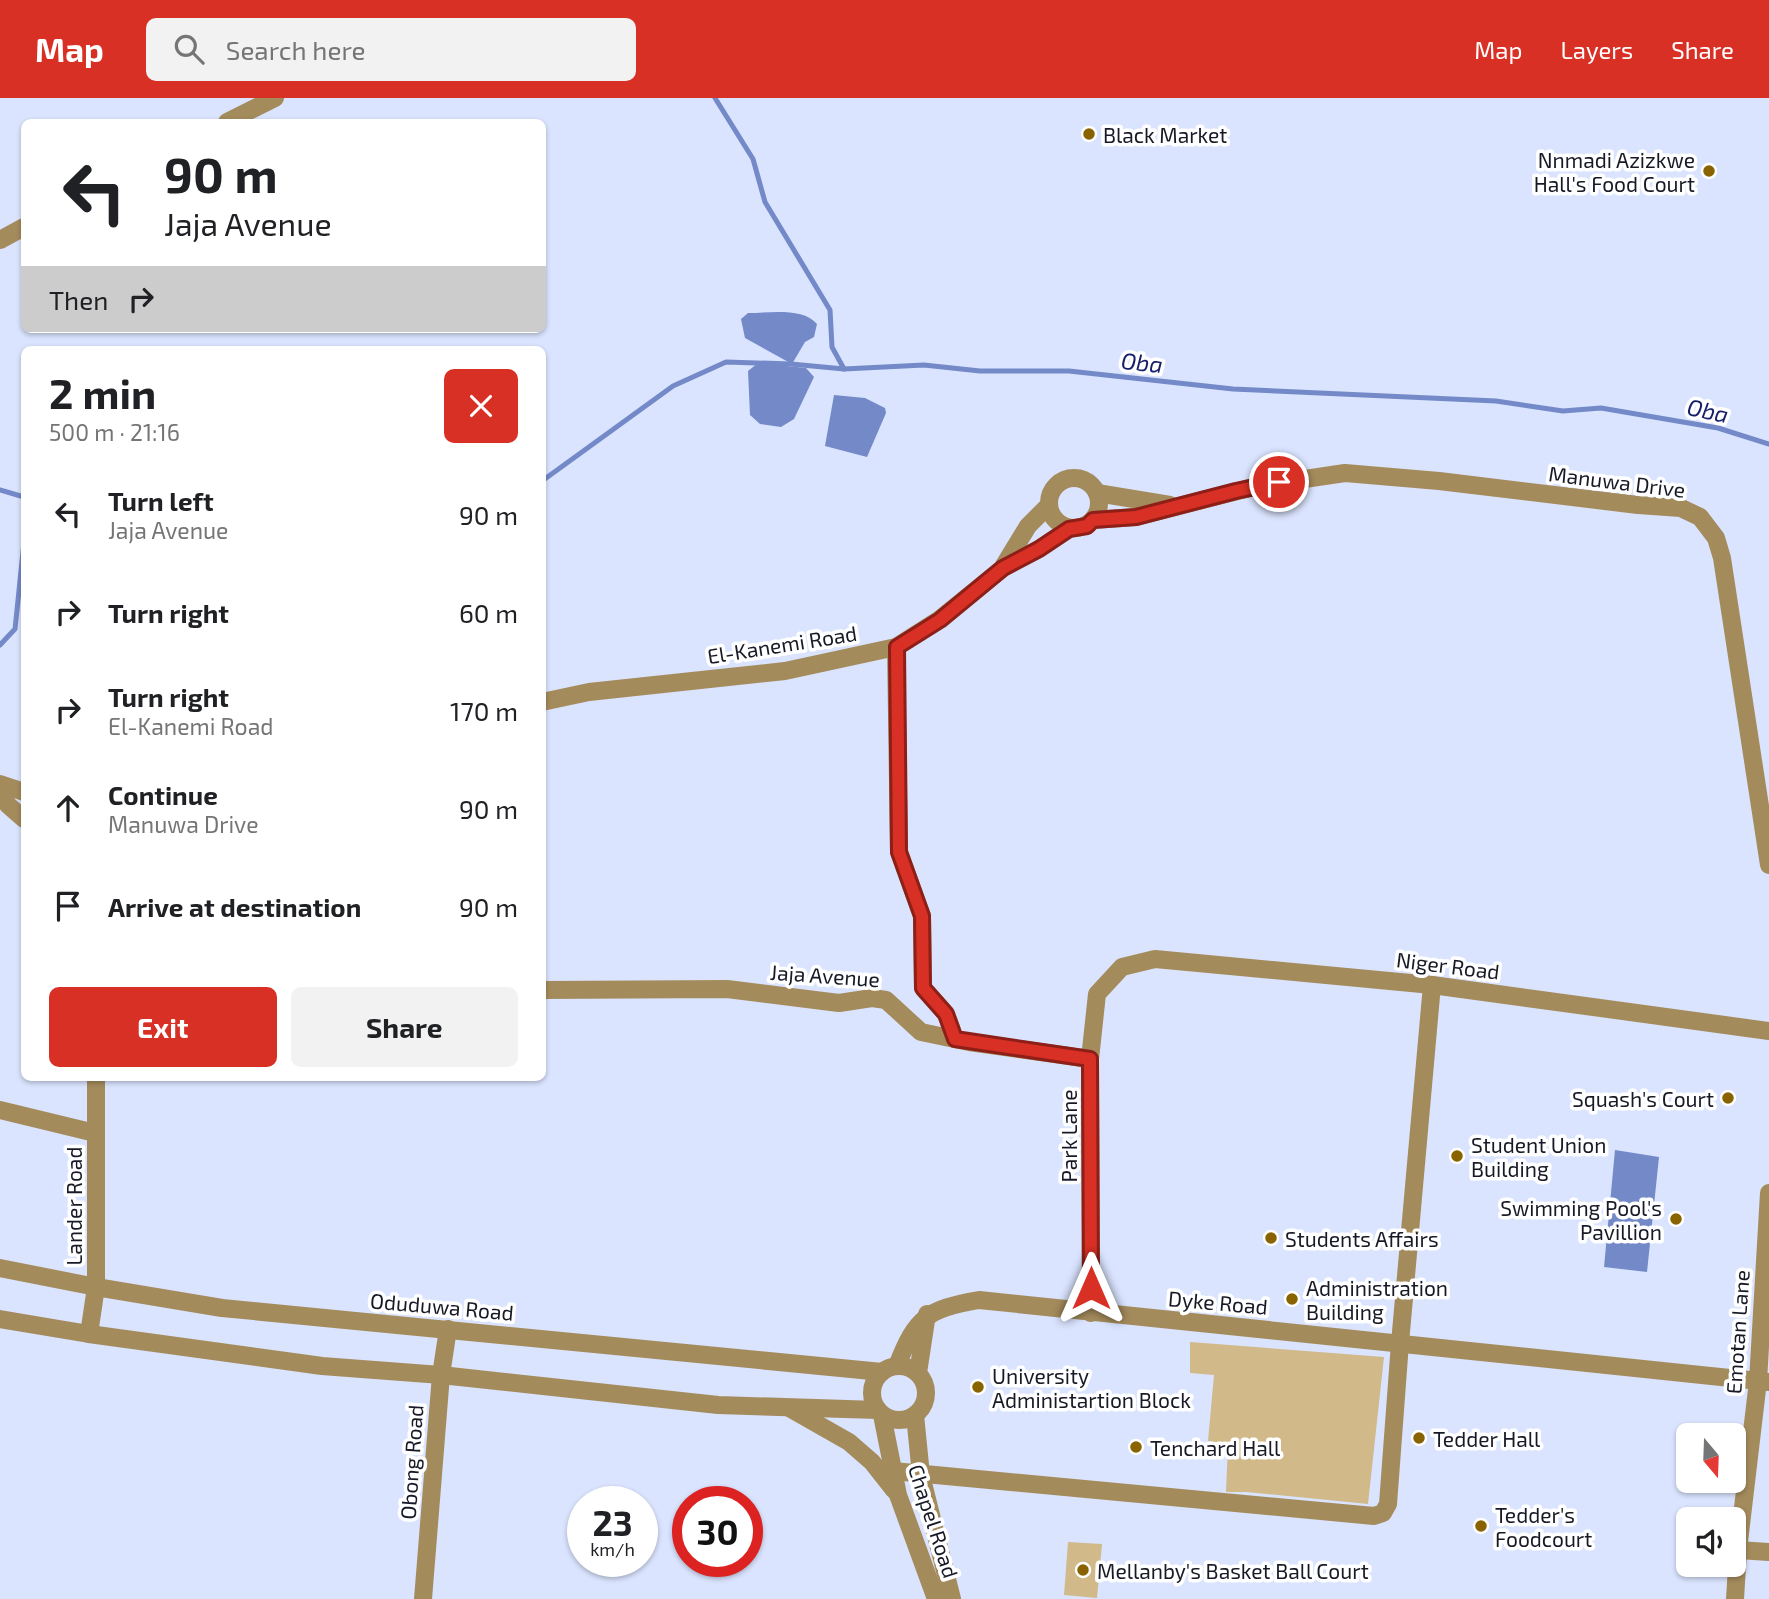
<!DOCTYPE html>
<html lang="en">
<head>
<meta charset="utf-8">
<style>
	:root { --surface:#fff; --page:#f2f2f2; --text:#202124; --muted:#757577; --accent:#d93025 }
	body { margin:0; font-family:"Exo 2",sans-serif; background:var(--page); color:var(--text); height:100vh; display:flex; flex-direction:column; font-size:26px; white-space:nowrap }
	* { box-sizing:border-box; margin:0 }
	p { font-size:23px; color:var(--muted) }
	.icon { flex:none; width:38px; height:38px; fill:none; stroke:currentColor; stroke-width:2; stroke-linecap:round; stroke-linejoin:round }
	.map { position:relative; flex:1; overflow:hidden }
	.sheet { position:absolute; left:21px; top:248px; width:525px; height:735px; display:flex; flex-direction:column; background:var(--surface); border-radius:10px; box-shadow:0 2px 5px #0004 }
	.sheet>* { flex:none }
	.top-card { position:absolute; left:21px; top:21px; width:525px; height:214px; border-radius:10px; box-shadow:0 2px 5px #0004; background:#fff; color:var(--text); overflow:hidden }
	.needle { width:46px; rotate:161deg }
	.tools { position:absolute; left:1676px; top:1325px; display:grid; gap:14px }
	.tools a { display:grid; place-items:center; width:70px; height:70px; border-radius:10px; background:var(--surface); box-shadow:0 2px 5px #0004; font-size:35px }
	.speed { position:absolute; left:567px; top:1388px; display:flex; gap:14px; font-size:35px; font-weight:700; text-align:center }
	.speed>* { display:grid; place-content:center; width:91px; height:91px; border-radius:50%; background:var(--surface); box-shadow:0 2px 5px #0004; line-height:1 }
	.speed small { font-size:18px; font-weight:400 }
	.speed .limit { border:10px solid #d22; background:#fff; color:#111 }
	.pin { position:absolute; display:grid; place-items:center; width:60px; height:60px; color:#fff; margin:-30px; border:4px solid #fff; border-radius:50%; box-shadow:0 2px 7px #0007 }
	.me { position:absolute; width:77px; margin:-38px; rotate:0deg; stroke-linejoin:round; filter:drop-shadow(0 0 5px #0008) }
	.turn { display:flex; align-items:center; gap:24px; height:147px; padding:0 28px; font-size:32px }
	.turn .icon { width:91px; height:91px; stroke-width:2.5 }
	.turn b { display:block; font-size:49px; line-height:60px }
	.then { display:flex; align-items:center; height:66px; padding:0 28px; background:#0003; gap:14px; font-size:26px }
	.round { display:grid; place-items:center; flex:none; width:74px; height:74px; border-radius:10px; background:var(--page) }
	.head { display:flex; align-items:center; justify-content:space-between; height:119px; padding:0 28px }
	h1 { font-size:42px; font-weight:700; line-height:52px }
	.cta { display:flex; gap:14px; margin-top:auto; padding:14px 28px }
	.cta a { flex:1; height:80px; border-radius:10px; background:var(--accent); color:#fff; font-size:28px; font-weight:700; line-height:80px; text-align:center }
	.cta a+a { background:var(--page); color:var(--text) }
	ul { padding:0; list-style:none }
	li { display:flex; align-items:center; gap:21px; height:98px; padding:0 28px }
	li div { flex:1 }
	li b { display:block; font-size:26px }
	li em { font-style:normal }
	header { display:flex; align-items:center; gap:42px; box-sizing:border-box; height:98px; padding:0 35px; background:var(--accent); color:#fff }
	header strong { font-size:33px }
	nav { display:flex; gap:38px; margin-inline-start:auto; font-size:24px }
	.search { width:490px; height:63px; background:var(--page); display:flex; align-items:center; gap:18px; box-sizing:border-box; padding:0 24px; border-radius:10px; color:var(--muted); font-size:26px }
	.map>svg:first-child { display:block }
	.green { fill:#d1b98a }
	.water { fill:#7489c8 }
	.lines { fill:none; stroke-linecap:round; stroke-linejoin:round }
	.stream { stroke:#7489c8; stroke-width:5 }
	.minor { stroke:#a48b5c; stroke-width:18 }
	.route-casing { stroke:#8d1f18; stroke-width:18 }
	.route { stroke:#d93025; stroke-width:12 }
	.poi-dot { fill:#886300; stroke:#fff; stroke-width:2.5 }
	.labels { text-anchor:middle; dominant-baseline:central; stroke-width:7; stroke-linejoin:round; paint-order:stroke }
	.poi-label { font-size:21px; fill:#171a26; stroke:#fff; text-anchor:start }
	.street-label { font-size:21px; fill:#171a26; stroke:#fff }
	.water-label { font-size:23px; font-style:italic; fill:#151f69; stroke:#fff }
</style>
</head>
<body>
<header>
<strong>Map</strong>
<div class="search"><svg class="icon" aria-label="search" viewBox="0 0 24 24"><circle cx="10" cy="10" r="6"/><path d="M15 15l6 6"/></svg>Search here</div>
<nav><a>Map</a><a>Layers</a><a>Share</a></nav>
</header>
<div class="map">
<svg width="1769" height="1501" viewBox="0 0 1769 1501">
	<rect width="100%" height="100%" fill="#dae4fe"/>
	<g class="green">
		<path d="M1190,1244L1384,1259L1368,1406L1246,1394H1226L1228,1347L1208,1343L1214,1277L1190,1275Z"/>
		<path d="M1068,1444L1102,1446L1097,1500L1064,1497Z"/>
	</g>
	<g class="water">
		<path d="M748,215C769,215 803,209 817,226L814,239L805,244L792,266L745,240L741,221Z"/>
		<path d="M758,265L806,270L814,279L794,321L781,329L760,326L750,317L748,273Z"/>
		<path d="M834,297L865,300L885,310L886,315L867,359L825,348Z"/>
		<path d="M1615,1052L1659,1059L1647,1174L1604,1169Z"/>
	</g>
	<g class="lines">
		<g class="stream">
			<path d="M715,0L753,61L765,104L830,212L832,249L844,271"/>
			<path d="M542,383L673,288L726,264L791,266L844,271L924,267L980,273H1069L1233,291L1496,303L1563,313L1601,310L1718,330L1769,346"/>
			<path d="M0,392L24,399"/>
			<path d="M0,547L15,531L24,444"/>
		</g>
		<g class="minor">
			<path d="M227,24L275,0"/>
			<path d="M0,142L24,129"/>
			<circle cx="1074" cy="405" r="25"/>
			<path d="M1097,395L1170,407"/>
			<path d="M1093,422L1136,419L1257,388L1345,375L1439,383L1638,407L1681,410L1700,419L1716,440L1722,460L1769,767"/>
			<path d="M1003,469L1028,428L1048,408"/>
			<path d="M896,549L899,754L922,818L923,890L946,916L955,941"/>
			<path d="M542,604L589,594L785,573L896,549L940,521L1003,470L1039,451L1069,431"/>
			<path d="M0,686L24,694"/>
			<path d="M0,695L8,707L24,721"/>
			<path d="M542,892L727,891L839,905L872,900L886,902L921,934L969,944L1090,961"/>
			<path d="M0,1012L95,1035"/>
			<path d="M0,1170L96,1189L222,1210L882,1274"/>
			<path d="M1091,1215L1090,961L1097,896L1122,869L1155,861L1432,887L1769,933"/>
			<path d="M0,1221L89,1236L322,1268L441,1277L718,1307L878,1312"/>
			<path d="M89,1236L96,1189V980"/>
			<circle cx="899" cy="1295" r="27"/>
			<path d="M897,1268C916,1219 927,1211 979,1202L1769,1284"/>
			<path d="M918,1275L927,1216"/>
			<path d="M791,1311L849,1344L872,1364L894,1392"/>
			<path d="M882,1317L898,1397L936,1501"/>
			<path d="M915,1317L921,1377L952,1501"/>
			<path d="M893,1373L1374,1418L1383,1415L1388,1406L1400,1245L1432,887"/>
			<path d="M1738,1452L1769,1454"/>
			<path d="M423,1501L441,1277L448,1231"/>
			<path d="M1735,1501L1738,1452L1758,1283L1769,1095"/>
		</g>
	</g>
	<g class="lines">
		<g class="route-casing">
			<path id="route" d="M1091,1190L1090,961L955,941L946,916L923,890L922,818L899,754L897,549L940,522L1003,470L1039,451L1069,431L1087,428L1093,422L1136,419L1236,393L1279,384"/>
		</g>
		<use href="#route" class="route"/>
	</g>
	<g class="poi-dot">
		<circle cx="1089" cy="36" r="7"/>
		<circle cx="1709" cy="73" r="7"/>
		<circle cx="1728" cy="1000" r="7"/>
		<circle cx="1457" cy="1058" r="7"/>
		<circle cx="1676" cy="1121" r="7"/>
		<circle cx="1271" cy="1140" r="7"/>
		<circle cx="1292" cy="1201" r="7"/>
		<circle cx="978" cy="1289" r="7"/>
		<circle cx="1419" cy="1340" r="7"/>
		<circle cx="1136" cy="1349" r="7"/>
		<circle cx="1481" cy="1428" r="7"/>
		<circle cx="1083" cy="1472" r="7"/>
	</g>
	<g class="labels">
		<g class="poi-label">
			<text x="1103" y="36">Black Market</text>
			<text x="1695" y="61" text-anchor="end">Nnmadi Azizkwe<tspan x="1695" dy="24">Hall's Food Court</tspan></text>
			<text x="1714" y="1000" text-anchor="end">Squash's Court</text>
			<text x="1471" y="1046">Student Union<tspan x="1471" dy="24">Building</tspan></text>
			<text x="1662" y="1109" text-anchor="end">Swimming Pool's<tspan x="1662" dy="24">Pavillion</tspan></text>
			<text x="1285" y="1140">Students Affairs</text>
			<text x="1306" y="1189">Administration<tspan x="1306" dy="24">Building</tspan></text>
			<text x="992" y="1277">University<tspan x="992" dy="24">Administartion Block</tspan></text>
			<text x="1433" y="1340">Tedder Hall</text>
			<text x="1150" y="1349">Tenchard Hall</text>
			<text x="1495" y="1416">Tedder's<tspan x="1495" dy="24">Foodcourt</tspan></text>
			<text x="1097" y="1472">Mellanby's Basket Ball Court</text>
		</g>
		<g class="street-label">
			<text transform="translate(1617 383) rotate(7)">Manuwa Drive</text>
			<text transform="translate(782 546) rotate(-9)">El-Kanemi Road</text>
			<text transform="translate(1448 867) rotate(7)">Niger Road</text>
			<text transform="translate(825 877) rotate(4)">Jaja Avenue</text>
			<text transform="translate(1068 1038) rotate(-90)">Park Lane</text>
			<text transform="translate(73 1108) rotate(-90)">Lander Road</text>
			<text transform="translate(1218 1204) rotate(5)">Dyke Road</text>
			<text transform="translate(442 1208) rotate(5)">Oduduwa Road</text>
			<text transform="translate(1737 1234) rotate(-86)">Emotan Lane</text>
			<text transform="translate(411 1364) rotate(-86)">Obong Road</text>
			<text transform="translate(934 1423) rotate(72)">Chapel Road</text>
		</g>
		<g class="water-label">
			<text transform="translate(1142 264) rotate(6)">Oba</text>
			<text transform="translate(1708 312) rotate(12)">Oba</text>
		</g>
	</g>
</svg>
<div class="tools">
<a><svg class="needle" viewBox="-14 -14 28 28"><path d="M0-13l5 13h-10z" fill="#e53935"/><path d="M0 13l5-13h-10z" fill="#757577"/></svg></a>
<a><svg class="icon" aria-label="sound" viewBox="0 0 24 24"><path d="M4 9h4l5-4v14l-5-4H4zM17 9q2 3 0 6"/></svg></a>
</div>
<div class="speed"><div>23<small>km/h</small></div><div class="limit">30</div></div>
<div class="pin" style="left:1279px;top:384px;background:#d93025"><svg class="icon" aria-label="arrive" viewBox="0 0 24 24"><path d="M6 21V4h12l-3 4 3 4H6"/></svg></div>
<svg class="me" style="left:1091px;top:1190px" viewBox="-20 -20 40 40"><path d="M0-17L14 15 0 8-14 15z" fill="#d93025" stroke="#fff" stroke-width="4"/></svg>
<div class="top-card">
<div class="turn"><svg class="icon" aria-label="left" viewBox="0 0 24 24"><path d="M17 20v-9H6M10 6l-5 5 5 5"/></svg><div><b>90 m</b>Jaja Avenue</div></div>
<div class="then">Then<svg class="icon" aria-label="right" viewBox="0 0 24 24"><path d="M7 20v-9h11M14 6l5 5-5 5"/></svg></div>
</div>
<section class="sheet">
<div class="head"><div><h1>2 min</h1><p>500 m · 21:16</p></div><a class="round" style="background:#d93025;color:#fff"><svg class="icon" aria-label="close" viewBox="0 0 24 24"><path d="M6 6l12 12M18 6L6 18"/></svg></a></div>
<ul>
<li><svg class="icon" aria-label="left" viewBox="0 0 24 24"><path d="M17 20v-9H6M10 6l-5 5 5 5"/></svg><div><b>Turn left</b><p>Jaja Avenue</p></div><em>90 m</em></li>
<li><svg class="icon" aria-label="right" viewBox="0 0 24 24"><path d="M7 20v-9h11M14 6l5 5-5 5"/></svg><div><b>Turn right</b></div><em>60 m</em></li>
<li><svg class="icon" aria-label="right" viewBox="0 0 24 24"><path d="M7 20v-9h11M14 6l5 5-5 5"/></svg><div><b>Turn right</b><p>El-Kanemi Road</p></div><em>170 m</em></li>
<li><svg class="icon" aria-label="ahead" viewBox="0 0 24 24"><path d="M12 20V5M6 11l6-6 6 6"/></svg><div><b>Continue</b><p>Manuwa Drive</p></div><em>90 m</em></li>
<li><svg class="icon" aria-label="arrive" viewBox="0 0 24 24"><path d="M6 21V4h12l-3 4 3 4H6"/></svg><div><b>Arrive at destination</b></div><em>90 m</em></li>
</ul>
<div class="cta"><a>Exit</a><a>Share</a></div>
</section>
</div>
</body>
</html>
